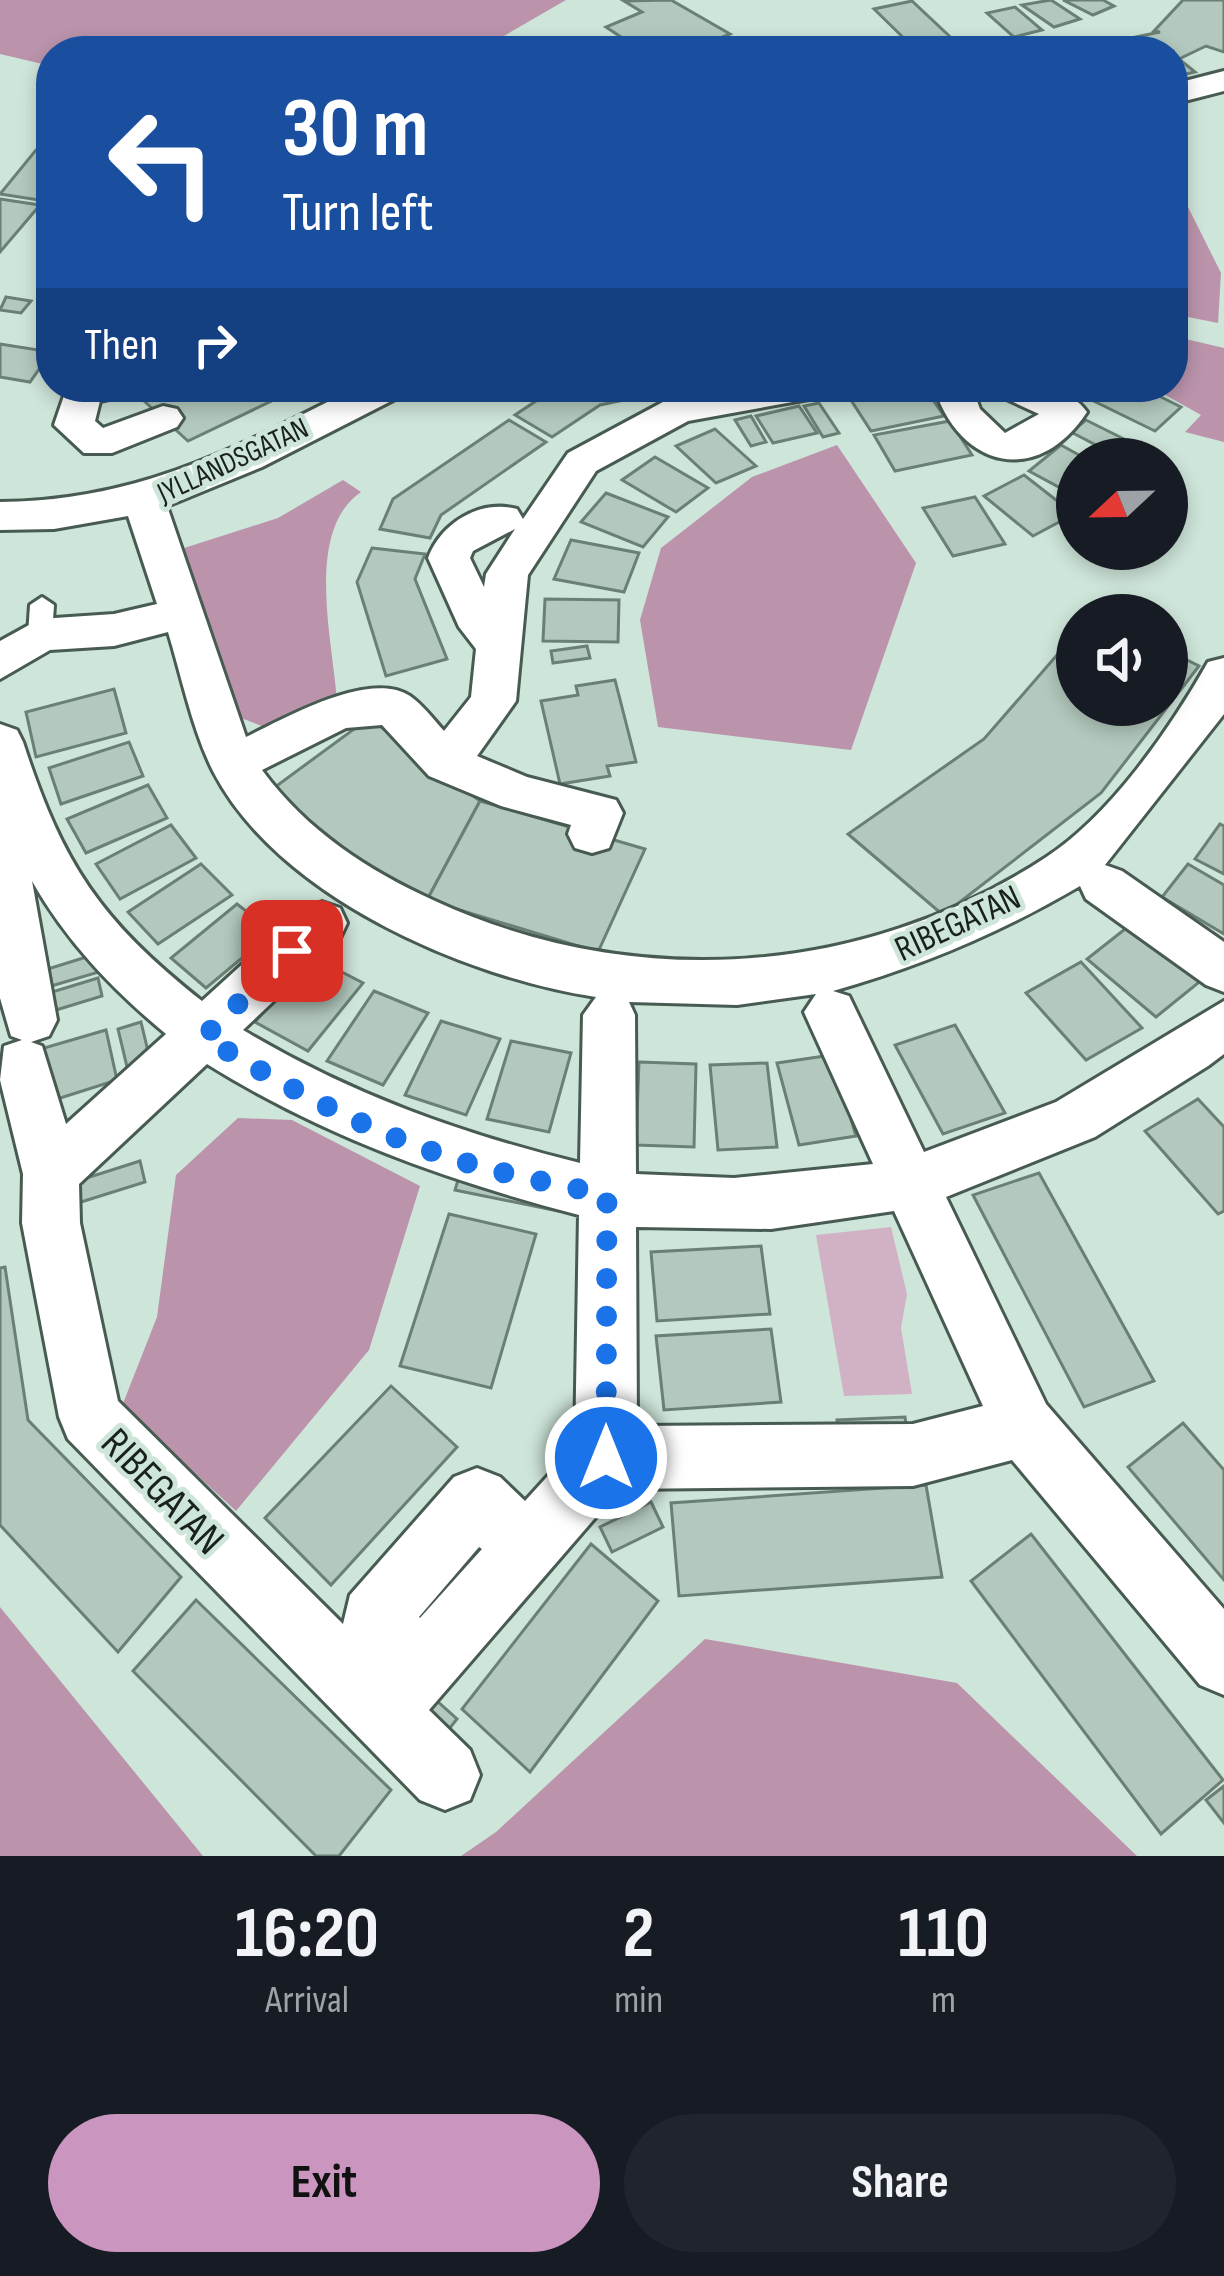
<!DOCTYPE html>
<html lang="en">
<head>
<meta charset="utf-8">
<style>
	:root { --surface:#171b24; --page:#20242c; --text:#f1f3f6; --muted:#9ea1a6; --accent:#ca95bf }
	body { margin:0; font-family:"Sofia Sans Condensed",sans-serif; background:var(--page); color:var(--text); height:100vh; display:flex; flex-direction:column; font-size:45px; white-space:nowrap }
	* { box-sizing:border-box; margin:0 }
	p { font-size:39px; color:var(--muted) }
	.icon { flex:none; width:66px; height:66px; fill:none; stroke:currentColor; stroke-width:2; stroke-linecap:round; stroke-linejoin:round }
	.map { position:relative; height:1856px; overflow:hidden }
	.drawer { display:flex; flex-direction:column; background:var(--surface); flex:1 }
	.drawer>* { flex:none }
	.hud { position:absolute; left:36px; top:36px; width:1152px; height:366px; border-radius:48px; box-shadow:0 6px 18px #0003; background:#1a4fa0; color:#fff; overflow:hidden }
	.needle { width:78px; rotate:248deg }
	.fabs { position:absolute; left:1056px; top:438px; display:grid; gap:24px }
	.fabs a { display:grid; place-items:center; width:132px; height:132px; border-radius:50%; background:var(--surface); box-shadow:0 6px 18px #0003; font-size:60px }
	.pin { position:absolute; display:grid; place-items:center; width:102px; height:102px; color:#fff; margin:-51px; border-radius:24px; box-shadow:0 6px 18px #0006 }
	.me { position:absolute; width:132px; margin:-66px; rotate:0deg; stroke-linejoin:round; filter:drop-shadow(0 0 9px #0008) }
	.turn { display:flex; align-items:center; gap:42px; height:252px; padding:0 48px; font-size:54px }
	.turn .icon { width:156px; height:156px; stroke-width:2.5 }
	.turn b { display:block; font-size:84px; line-height:102px }
	.then { display:flex; align-items:center; height:114px; padding:0 48px; background:#0003; gap:24px; font-size:45px }
	.eta { display:flex; justify-content:space-evenly; align-items:center; height:204px; text-align:center }
	.eta b { font-size:72px; font-weight:700; line-height:84px }
	.button { display:flex; gap:24px; margin-top:auto; padding:24px 48px }
	.button a { flex:1; height:138px; border-radius:72px; background:var(--accent); color:#111; font-size:48px; font-weight:700; line-height:138px; text-align:center }
	.button a+a { background:var(--page); color:var(--text) }
	.map>svg:first-child { display:block }
	.green { fill:#d1b2c5 }
	.forest { fill:#bb94ac }
	.building { fill:#b3c9be; stroke:#6b8075; stroke-width:3 }
	.lines { fill:none; stroke-linecap:round; stroke-linejoin:round }
	.lane-casing { stroke:#485b52; stroke-width:6 }
	.street-casing { stroke:#485b52; stroke-width:6 }
	.lane { fill:#fff; fill-rule:evenodd }
	.street { fill:#fff; fill-rule:evenodd }
	.route { stroke:#1a73e8; stroke-width:21; stroke-dasharray:0 37.8 }
	.labels { text-anchor:middle; dominant-baseline:central; stroke-width:10; stroke-linejoin:round; paint-order:stroke }
	.far-street-label { font-size:30px; fill:#19211d; stroke:#cee5d9 }
	.street-label { font-size:36px; fill:#19211d; stroke:#cee5d9 }
	.near-street-label { font-size:42px; fill:#19211d; stroke:#cee5d9 }
</style>
</head>
<body>
<div class="map">
<svg width="1224" height="1856" viewBox="0 0 1224 1856">
	<rect width="100%" height="100%" fill="#cee5d9"/>
	<path class="green" d="M891,1227L907,1294L901,1328L912,1394L844,1396L816,1235Z"/>
	<g class="forest">
		<path d="M0,0H566L478,51H51V66L0,54Z"/>
		<path d="M1173,177L1221,273L1218,323L1173,314Z"/>
		<path d="M1173,336L1224,348V442L1185,432L1201,415L1151,387H1173Z"/>
		<path d="M837,445L916,563L851,750L658,727L640,620L661,548L752,477Z"/>
		<path d="M343,480L361,492C304,531 333,641 337,701L264,727L236,716L178,550L278,518Z"/>
		<path d="M238,1118L292,1120L420,1186L369,1350L236,1511L122,1406L157,1317L176,1175Z"/>
		<path d="M0,1607L203,1856H0Z"/>
		<path d="M705,1639L957,1683L1137,1856H461L496,1832Z"/>
	</g>
	<g class="building">
		<path d="M671,0L730,34L695,48L700,51H642L606,27L642,12L624,1Z"/>
		<path d="M1051,0L1080,19L1054,27L1022,5Z"/>
		<path d="M1063,0H1103L1114,6L1093,15Z"/>
		<path d="M1183,0H1224V52L1206,46L1179,59L1195,72L1173,77V51H1068L1160,32L1154,31Z"/>
		<path d="M912,1L961,47L917,51L874,9Z"/>
		<path d="M1015,7L1042,30L1014,37L987,13Z"/>
		<path d="M36,150L51,152V194L45,201L0,194Z"/>
		<path d="M0,199L40,205L0,252Z"/>
		<path d="M6,297L31,301L21,313L0,310Z"/>
		<path d="M0,344L51,352L30,382L0,377Z"/>
		<path d="M170,387H301L188,441L143,400Z"/>
		<path d="M557,387H686L600,405L552,437L515,415Z"/>
		<path d="M896,387H924L944,416L871,431L849,397Z"/>
		<path d="M1065,387H1141L1181,407L1155,431Z"/>
		<path d="M819,403L839,433L823,437L804,406Z"/>
		<path d="M799,406L817,433L773,443L756,416Z"/>
		<path d="M751,416L766,442L751,446L735,420Z"/>
		<path d="M509,420L546,442L441,515L430,538L380,529L393,499Z"/>
		<path d="M1086,420L1132,443L1117,456L1071,432Z"/>
		<path d="M950,421L972,455L895,471L874,435Z"/>
		<path d="M715,429L756,466L716,483L676,446Z"/>
		<path d="M1061,445L1086,459H1077V497L1029,471Z"/>
		<path d="M655,457L708,488L676,512L622,480Z"/>
		<path d="M1024,475L1074,514L1033,536L984,496Z"/>
		<path d="M606,493L668,517L643,547L581,522Z"/>
		<path d="M975,497L1005,544L953,556L923,508Z"/>
		<path d="M571,540L639,553L624,592L554,579Z"/>
		<path d="M372,548L425,554L415,579L447,659L386,676L357,582Z"/>
		<path d="M545,599L619,600L618,642L543,641Z"/>
		<path d="M1077,632V705H1167V650L1199,666L1101,793L943,915L848,834L984,739Z"/>
		<path d="M587,646L590,658L553,663L551,651Z"/>
		<path d="M615,680L636,762L607,766L610,776L560,784L541,701L578,695L576,686Z"/>
		<path d="M114,689L126,733L36,757L26,712Z"/>
		<path d="M369,718L480,801L427,900L390,885L271,790Z"/>
		<path d="M129,742L143,776L61,804L49,768Z"/>
		<path d="M148,785L167,818L86,853L67,819Z"/>
		<path d="M480,801L645,849L598,952L427,900Z"/>
		<path d="M1220,824L1224,826V874L1195,859Z"/>
		<path d="M171,825L196,858L120,899L96,864Z"/>
		<path d="M201,864L232,895L158,944L128,912Z"/>
		<path d="M1188,864L1224,885V934L1162,897Z"/>
		<path d="M237,904L273,932L206,988L171,958Z"/>
		<path d="M1134,922L1203,979L1156,1017L1087,959Z"/>
		<path d="M96,954L99,972L41,989L38,972Z"/>
		<path d="M311,956L363,983L308,1051L255,1022Z"/>
		<path d="M1081,962L1142,1028L1086,1060L1026,993Z"/>
		<path d="M98,978L102,996L43,1014L39,996Z"/>
		<path d="M374,991L428,1013L383,1085L327,1061Z"/>
		<path d="M441,1021L500,1039L466,1115L405,1095Z"/>
		<path d="M141,1022L152,1068L129,1075L118,1029Z"/>
		<path d="M955,1025L1005,1113L943,1134L895,1045Z"/>
		<path d="M106,1030L117,1080L54,1100L44,1048Z"/>
		<path d="M511,1041L571,1053L549,1132L487,1119Z"/>
		<path d="M832,1055L856,1136L799,1145L777,1063Z"/>
		<path d="M639,1062L696,1064L694,1147L636,1145Z"/>
		<path d="M767,1063L777,1147L718,1150L710,1065Z"/>
		<path d="M1198,1099L1224,1127V1211L1218,1214L1145,1131Z"/>
		<path d="M140,1161L145,1182L81,1202L77,1181Z"/>
		<path d="M461,1170L563,1191L558,1211L455,1190Z"/>
		<path d="M1039,1173L1154,1381L1084,1407L973,1195Z"/>
		<path d="M449,1214L536,1234L491,1388L400,1366Z"/>
		<path d="M761,1246L770,1314L657,1321L651,1252Z"/>
		<path d="M5,1267L28,1420L181,1577L118,1652L0,1525V1268Z"/>
		<path d="M771,1329L781,1402L664,1410L656,1336Z"/>
		<path d="M391,1386L457,1447L331,1585L265,1518Z"/>
		<path d="M905,1417L908,1440L840,1443L837,1420Z"/>
		<path d="M1183,1423L1224,1470V1580L1128,1467Z"/>
		<path d="M926,1485L942,1577L679,1596L671,1503Z"/>
		<path d="M651,1502L663,1527L612,1552L600,1527Z"/>
		<path d="M1031,1534L1223,1780L1161,1834L971,1581Z"/>
		<path d="M591,1544L658,1601L530,1772L462,1709Z"/>
		<path d="M196,1600L391,1790L339,1856H316L133,1671Z"/>
		<path d="M427,1692L457,1719L438,1743L409,1716Z"/>
		<path d="M1224,1786V1823L1206,1800Z"/>
	</g>
	<g class="lines">
		<g class="lane-casing">
			<path id="lane" d="M42,597L54,605L52,635L40,643L28,635L30,605Z"/>
		</g>
		<g class="street-casing">
			<g id="street">
				<path d="M1224,71V91L1173,104V84Z"/>
				<path d="M67,387H127L122,396L100,401L95,421L103,428L163,406L177,409L183,418L177,427L112,453H84L54,425Z"/>
				<path d="M357,387H406L401,396L262,467L167,506L246,737C283,719 370,669 410,696C423,705 434,720 444,731L471,697L476,649L459,627L428,558C441,523 480,499 517,509L523,519L568,453L663,402L742,387H828L823,396L809,399L688,421L596,471L528,575L516,701L477,756L527,777L616,800L623,813L609,848L592,853L575,848L568,834L571,825L501,806L429,776L382,725L346,728L262,770C307,831 367,870 435,901C633,992 861,978 1045,858C1111,815 1170,729 1208,662L1224,658V714L1105,865L1122,871L1224,942V992L1206,985L1086,899L1080,886C1000,933 922,966 833,991L849,996L924,1152L1056,1102L1224,1001V1054L1208,1066L1095,1137L946,1197L1046,1404L1224,1609V1695L1200,1685L1012,1460L913,1486L620,1489L429,1710L470,1750L480,1775L470,1800L445,1810L420,1800L68,1439L59,1417L22,1223L23,1174L0,1080L4,1046L22,1040L11,1036L0,998V724L17,730L23,742C63,865 100,920 202,1001L304,908L322,902L340,908L347,923L340,938L243,1030C350,1094 459,1133 580,1163L583,1015L596,997C464,977 277,896 213,771C192,729 182,678 168,632L114,646L50,650L0,679V641L40,619L114,614L157,604L128,516L54,529L0,530V502C139,501 236,448 357,387ZM515,529L486,574L484,587L470,558L473,551ZM32,881C67,942 112,989 166,1034L66,1124L42,1046L31,1042L49,1036L57,1020ZM816,994L804,1012L873,1164L734,1178L636,1174L635,1015L629,1002L737,1005ZM207,1064C324,1137 446,1180 579,1215L575,1446L525,1501L500,1477L477,1468L454,1477L350,1595L343,1624L118,1401L80,1223L79,1184ZM894,1211L983,1406L913,1424L637,1426L636,1227L771,1229ZM479,1547L482,1549L420,1618L419,1617Z"/>
				<path d="M934,387H972L980,409L1005,433L1039,414L1000,396L995,387C1025,387 1067,383 1087,412C1038,487 960,469 934,387Z"/>
			</g>
		</g>
		<use href="#lane" class="lane"/>
		<use href="#street" class="street"/>
	</g>
	<g class="lines">
		<path class="route" d="M292,951L204,1037C287,1088 377,1137 471,1164C515,1177 562,1185 607,1195L606,1458"/>
	</g>
	<g class="labels">
		<g class="far-street-label">
			<text transform="translate(233 461) rotate(-25)">JYLLANDSGATAN</text>
		</g>
		<g class="street-label">
			<text transform="translate(958 924) rotate(-25)">RIBEGATAN</text>
		</g>
		<g class="near-street-label">
			<text transform="translate(162 1492) rotate(46)">RIBEGATAN</text>
		</g>
	</g>
</svg>
<div class="fabs">
<a><svg class="needle" viewBox="-14 -14 28 28"><path d="M0-13l5 13h-10z" fill="#e53935"/><path d="M0 13l5-13h-10z" fill="#9ea1a6"/></svg></a>
<a><svg class="icon" aria-label="sound" viewBox="0 0 24 24"><path d="M4 9h4l5-4v14l-5-4H4zM17 9q2 3 0 6"/></svg></a>
</div>
<div class="pin" style="left:292px;top:951px;background:#d93025"><svg class="icon" aria-label="arrive" viewBox="0 0 24 24"><path d="M6 21V4h12l-3 4 3 4H6"/></svg></div>
<svg class="me" style="left:606px;top:1458px" viewBox="-20 -20 40 40"><circle r="17" fill="#1a73e8" stroke="#fff" stroke-width="3"/><path d="M0-11L8 9 0 5-8 9z" fill="#fff"/></svg>
<div class="hud">
<div class="turn"><svg class="icon" aria-label="left" viewBox="0 0 24 24"><path d="M17 20v-9H6M10 6l-5 5 5 5"/></svg><div><b>30 m</b>Turn left</div></div>
<div class="then">Then<svg class="icon" aria-label="right" viewBox="0 0 24 24"><path d="M7 20v-9h11M14 6l5 5-5 5"/></svg></div>
</div>
</div>
<section class="drawer">
<div class="eta">
<div><b>16:20</b><p>Arrival</p></div>
<div><b>2</b><p>min</p></div>
<div><b>110</b><p>m</p></div>
</div>
<div class="button"><a>Exit</a><a>Share</a></div>
</section>
</body>
</html>
